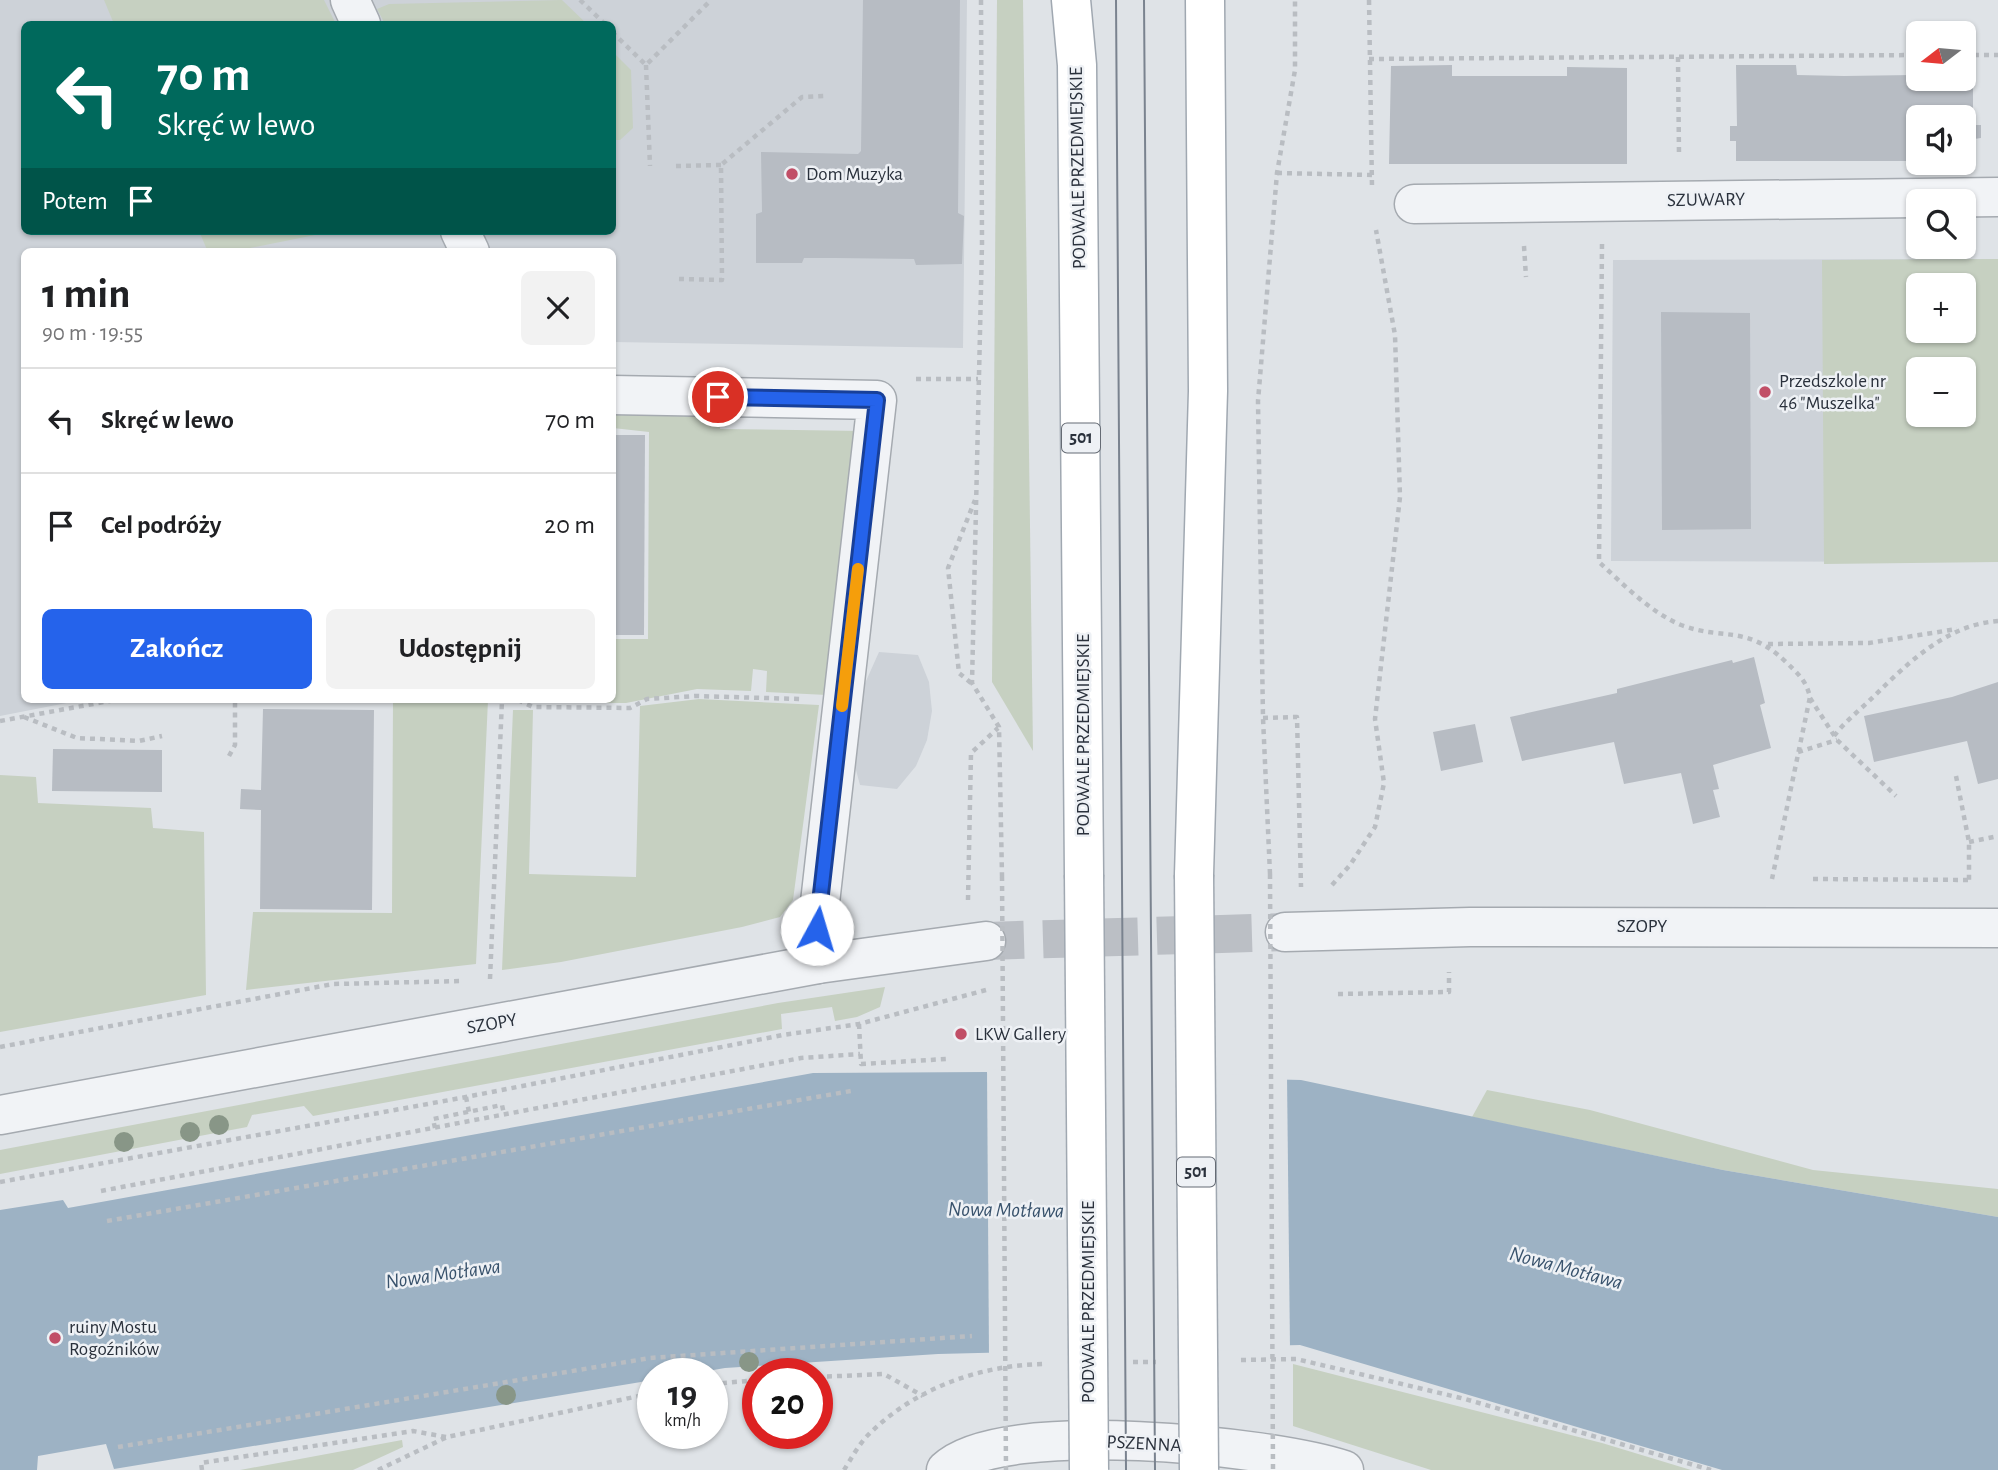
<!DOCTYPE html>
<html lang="pl">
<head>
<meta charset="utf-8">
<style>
	:root { --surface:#fff; --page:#f2f2f2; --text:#202124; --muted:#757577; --line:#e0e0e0; --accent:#2563eb }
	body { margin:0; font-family:"Alegreya Sans",sans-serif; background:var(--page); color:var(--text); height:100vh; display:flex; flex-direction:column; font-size:26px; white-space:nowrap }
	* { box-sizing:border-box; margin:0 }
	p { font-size:23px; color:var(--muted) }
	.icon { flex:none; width:38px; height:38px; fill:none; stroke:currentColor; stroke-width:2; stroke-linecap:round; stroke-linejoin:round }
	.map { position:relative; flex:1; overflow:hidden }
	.details { position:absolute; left:21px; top:248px; width:595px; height:455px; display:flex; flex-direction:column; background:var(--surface); border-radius:10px; box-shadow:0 2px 5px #0004 }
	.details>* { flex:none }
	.top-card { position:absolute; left:21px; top:21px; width:595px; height:214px; border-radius:10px; box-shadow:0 2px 5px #0004; background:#00695c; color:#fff; overflow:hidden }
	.needle { width:46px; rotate:254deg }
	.buttons { position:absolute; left:1906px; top:21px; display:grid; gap:14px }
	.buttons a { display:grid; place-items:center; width:70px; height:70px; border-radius:10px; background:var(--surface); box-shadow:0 2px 5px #0004; font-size:35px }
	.speed { position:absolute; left:637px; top:1358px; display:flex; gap:14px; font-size:35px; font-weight:700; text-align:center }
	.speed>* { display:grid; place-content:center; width:91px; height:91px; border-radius:50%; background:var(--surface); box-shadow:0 2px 5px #0004; line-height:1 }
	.speed small { font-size:18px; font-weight:400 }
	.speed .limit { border:10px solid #d22; background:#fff; color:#111 }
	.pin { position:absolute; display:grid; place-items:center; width:60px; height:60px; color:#fff; margin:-30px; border:4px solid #fff; border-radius:50%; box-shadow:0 2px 7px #0007 }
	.me { position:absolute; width:77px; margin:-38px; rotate:6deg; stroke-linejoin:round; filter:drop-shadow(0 0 5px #0008) }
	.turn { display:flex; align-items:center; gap:24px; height:147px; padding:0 21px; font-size:32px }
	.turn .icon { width:91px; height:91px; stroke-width:2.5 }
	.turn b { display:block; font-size:49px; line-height:60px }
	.then { display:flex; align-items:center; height:66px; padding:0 21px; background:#0003; gap:14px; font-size:26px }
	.round { display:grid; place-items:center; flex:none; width:74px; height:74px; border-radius:10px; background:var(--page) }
	.overview { display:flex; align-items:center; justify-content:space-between; height:119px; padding:0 21px }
	h1 { font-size:42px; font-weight:600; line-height:52px }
	.action { display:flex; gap:14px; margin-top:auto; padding:14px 21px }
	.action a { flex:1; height:80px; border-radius:10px; background:var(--accent); color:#fff; font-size:28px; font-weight:600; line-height:80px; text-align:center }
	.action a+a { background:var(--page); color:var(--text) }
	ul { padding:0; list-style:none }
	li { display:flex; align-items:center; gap:21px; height:105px; padding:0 21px; border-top:2px solid var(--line) }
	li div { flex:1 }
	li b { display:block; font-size:26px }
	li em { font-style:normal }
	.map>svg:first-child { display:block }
	.built { fill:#cdd2d8; fill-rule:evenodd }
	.green { fill:#c6d0c1; fill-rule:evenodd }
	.water { fill:#9db2c4 }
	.pier { fill:#dfe3e7 }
	.building { fill:#b7bcc3 }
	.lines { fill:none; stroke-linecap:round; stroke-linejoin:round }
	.minor-tunnel { stroke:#bbbfc5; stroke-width:38; stroke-dasharray:38 19; stroke-linecap:butt }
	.minor-casing { stroke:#a5aab0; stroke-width:41 }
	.major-casing { stroke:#a0a8b1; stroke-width:41 }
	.path { stroke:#b9bdc2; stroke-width:4.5; stroke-dasharray:5 5; stroke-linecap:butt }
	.minor { stroke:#f1f3f6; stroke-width:38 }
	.major { stroke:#fff; stroke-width:38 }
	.tram { stroke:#7a838f; stroke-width:2 }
	.major-bridge-casing { stroke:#a0a8b1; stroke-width:41; stroke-linecap:butt }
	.path-bridge { stroke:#b9bdc2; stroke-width:4.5; stroke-dasharray:5 5; stroke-linecap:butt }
	.major-bridge { stroke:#fff; stroke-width:38 }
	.tree { fill:#889687 }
	.route-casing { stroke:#184099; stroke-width:18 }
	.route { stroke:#2563eb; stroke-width:12 }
	.slow { stroke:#f59e0b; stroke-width:12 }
	.poi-dot { fill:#c14f67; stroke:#eef1f5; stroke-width:2.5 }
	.labels { text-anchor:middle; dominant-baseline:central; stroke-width:5; stroke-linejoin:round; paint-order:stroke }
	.shield { fill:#eef1f5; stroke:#656b74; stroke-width:2 }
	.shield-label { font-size:18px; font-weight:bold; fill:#2a313c }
	.street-label { font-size:19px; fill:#2a313c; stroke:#eef1f5 }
	.poi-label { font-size:19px; fill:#2a313c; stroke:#eef1f5; text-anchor:start }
	.water-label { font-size:21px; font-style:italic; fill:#38526c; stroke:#eef1f5 }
</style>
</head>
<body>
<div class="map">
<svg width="1998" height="1470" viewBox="0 0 1998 1470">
	<rect width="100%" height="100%" fill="#dfe3e7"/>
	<g class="built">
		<path d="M0,0H967L963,348L613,342L612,252H24V700H82L0,716ZM24,24H612V231H24Z"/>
		<path d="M1998,259V562L1611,561L1613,260ZM1918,285H1964V331H1918ZM1918,369H1964V415H1918Z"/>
		<path d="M879,652L918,655L929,682L932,711L927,740L916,766L897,789L860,785L852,755L862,690Z"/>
	</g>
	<g class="green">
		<path d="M104,0H324L336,24H114Z"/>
		<path d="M562,0L587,24H385L377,9L389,4Z"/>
		<path d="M997,0H1023L1033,751L992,682Z"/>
		<path d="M612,51L631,70L633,128L620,140H613Z"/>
		<path d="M199,231H335L230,252H208Z"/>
		<path d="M1998,259V562L1824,564L1822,260ZM1918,285H1964V331H1918ZM1918,369H1964V415H1918Z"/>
		<path d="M613,412L719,413L720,429L862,431L827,695L766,692L767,671L753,669L751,691L697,689L626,703H533L531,700H612L613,639H648L649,432L613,428Z"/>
		<path d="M699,699L819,705L793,900L780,917L742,927L561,962L502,970L513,710H533L529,874L636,877L640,706Z"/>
		<path d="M393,700H488L476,964L246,990L253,912L392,913Z"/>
		<path d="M0,775L36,777L38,803L151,808L153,828L204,832L206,995L0,1032Z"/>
		<path d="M885,987L880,1007L857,1017L835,1021L832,1007L781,1014L782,1029L313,1116L304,1106L252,1115L247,1127L0,1174V1150L778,1003Z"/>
		<path d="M1487,1090L1590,1110L1813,1170L1998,1189V1217L1723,1170L1472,1117Z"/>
		<path d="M1293,1364L1602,1443L1691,1470H1431L1293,1426Z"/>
		<path d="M402,1440L403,1447L353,1470H240Z"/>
	</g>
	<path class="water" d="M987,1072L1301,1080L1723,1170L1998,1217V1470H1722L1300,1345L938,1354L725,1368L690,1374H653V1380L114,1469L106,1444L38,1456L37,1470H0V1210L63,1200L68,1208L813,1073Z"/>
	<path class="pier" d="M987,1069L1287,1076L1290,1349L989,1356Z"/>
	<g class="building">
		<path d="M863,0H960L958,213L964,216L962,264L916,265L914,259L836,258H804L802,263H756V214L762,212L761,152L858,154L861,151Z"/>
		<path d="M1913,64H1918V79H1964V64H1973V125H1981V138L1974,139L1973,161H1964V117H1918V161H1736V141H1730V126H1737L1736,65H1796L1797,75L1844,76L1912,75Z"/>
		<path d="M1452,65V76H1567V67L1627,68V164H1389L1391,66Z"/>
		<path d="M1661,312L1750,313L1751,529L1662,530Z"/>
		<path d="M612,435H645L644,635H612Z"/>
		<path d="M1754,657L1765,703L1760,705L1771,748L1713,765L1719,789L1713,790L1720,817L1693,824L1681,773L1624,784L1614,742L1522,761L1510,717L1617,693V689L1732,660L1733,663Z"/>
		<path d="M1998,682V779L1978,784L1967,741L1874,762L1864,716L1952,697Z"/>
		<path d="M263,709L374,710L372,910L260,909L261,810L240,809L241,789L261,790Z"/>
		<path d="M1475,724L1483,762L1441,771L1433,732Z"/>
		<path d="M53,749L162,750V792L52,791Z"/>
	</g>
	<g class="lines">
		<path class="minor-tunnel" d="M986,941L1285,932"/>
		<g class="minor-casing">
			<g id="minor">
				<path d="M350,0L361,24"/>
				<path d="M1414,204L1998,197"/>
				<path d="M460,231L470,252"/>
				<path d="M612,395L877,400L817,929L818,964"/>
				<path d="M1285,932L1470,927L1998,928"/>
				<path d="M0,1115L818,964L986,941"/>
				<path d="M946,1470C1002,1417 1273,1446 1344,1470"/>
			</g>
		</g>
		<g class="major-casing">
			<g id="major">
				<path d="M1071,0L1077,65L1084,875"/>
				<path d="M1194,875L1208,391L1205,0"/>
			</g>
		</g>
		<g class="path">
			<path d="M580,0L605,24"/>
			<path d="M981,0L982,244L972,683L999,727L1002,876"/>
			<path d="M1369,0L1372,187"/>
			<path d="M612,32L646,65L711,0"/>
			<path d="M1964,55H1998"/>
			<path d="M1678,57L1679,155"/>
			<path d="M1369,59L1918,55"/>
			<path d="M646,65L650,166"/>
			<path d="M676,166L721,165"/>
			<path d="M1277,173L1373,175"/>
			<path d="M1602,244L1599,562C1623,584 1650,612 1681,625C1724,641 1746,624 1786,662C1798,674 1806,680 1810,697L1772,879"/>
			<path d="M1524,246L1526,277"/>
			<path d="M679,279L722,280L721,165L802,97L826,96"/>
			<path d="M916,379H978"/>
			<path d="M1768,644L1869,643L1957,629"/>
			<path d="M971,683L959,673L948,568L975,500"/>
			<path d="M1810,698L1837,740L1896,796"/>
			<path d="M518,700L533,707L630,708L647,699L696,696L800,699"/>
			<path d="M24,717L77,738L139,741L162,736"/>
			<path d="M1263,718L1297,717L1301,887"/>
			<path d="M0,721L115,700"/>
			<path d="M1834,736C1844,723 1856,713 1868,702C1905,666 1944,625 1998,621"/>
			<path d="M1798,752L1837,740"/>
			<path d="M229,756L235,745V700"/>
			<path d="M1956,776L1969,842V880"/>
			<path d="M1969,842L1998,836"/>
			<path d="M1270,874L1263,718L1258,401L1277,173L1295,70V0"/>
			<path d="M1813,879L1973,880"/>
			<path d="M1332,885L1350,865L1375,827L1384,783L1375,719L1400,497L1395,335L1376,230"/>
			<path d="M968,900L971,753L998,728"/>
			<path d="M490,979L502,700"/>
			<path d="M1338,994L1449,992V972"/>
			<path d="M859,1024L861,1064L946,1059"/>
			<path d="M0,1047L333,984L463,981"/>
			<path d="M466,1097L469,1112"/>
			<path d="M435,1128L433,1119L502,1105L504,1114"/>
			<path d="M0,1182L466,1097L783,1035L859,1024L986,990"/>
			<path d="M101,1191L801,1058L860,1054"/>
			<path d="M107,1221L851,1091"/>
			<path d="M1241,1360L1296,1359L1364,1375L1465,1399L1711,1470"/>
			<path d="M1133,1362H1156"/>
			<path d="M817,1377L884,1374L923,1396"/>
			<path d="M712,1384L758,1380"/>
			<path d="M118,1447L650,1358L972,1336"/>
			<path d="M202,1470L201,1463L413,1431L446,1437"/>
			<path d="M378,1470L447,1437L653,1393"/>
			<path d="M844,1470C851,1459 859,1444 868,1435C915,1388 980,1365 1044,1364"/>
		</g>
		<use href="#minor" class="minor"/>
		<use href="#major" class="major"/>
		<g class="tram">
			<path d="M1116,0L1126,1470"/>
			<path d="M1144,0L1155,1470"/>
		</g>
		<g class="major-bridge-casing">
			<g id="major-bridge">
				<path d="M1084,875L1089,1470"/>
				<path d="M1194,875L1199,1470"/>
			</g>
		</g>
		<g class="path-bridge">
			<path d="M1270,874L1273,1470"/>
			<path d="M1002,876L1006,1470"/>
		</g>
		<use href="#major-bridge" class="major-bridge"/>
	</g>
	<g class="tree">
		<circle cx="219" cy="1125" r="10"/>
		<circle cx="190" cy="1132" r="10"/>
		<circle cx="124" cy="1142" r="10"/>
		<circle cx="749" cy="1362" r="10"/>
		<circle cx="506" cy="1395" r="10"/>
	</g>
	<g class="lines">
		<g class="route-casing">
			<path id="route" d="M718,397L877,400L817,929"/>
		</g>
		<use href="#route" class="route"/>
		<path class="slow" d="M842,706L858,569"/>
	</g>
	<g class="poi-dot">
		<circle cx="792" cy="174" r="7"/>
		<circle cx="1765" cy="392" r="7"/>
		<circle cx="961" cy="1034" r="7"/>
		<circle cx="55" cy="1338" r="7"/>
	</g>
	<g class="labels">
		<g class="shield">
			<rect x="1062" y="423.5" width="38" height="29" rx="5"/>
			<rect x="1177" y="1157.5" width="38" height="29" rx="5"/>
		</g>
		<g class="shield-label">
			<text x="1081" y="438">501</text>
			<text x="1196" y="1172">501</text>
		</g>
		<g class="street-label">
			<text transform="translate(1078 168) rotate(-91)">PODWALE PRZEDMIEJSKIE</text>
			<text transform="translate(1706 200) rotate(-1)">SZUWARY</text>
			<text transform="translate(1083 735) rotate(-90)">PODWALE PRZEDMIEJSKIE</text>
			<text x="1642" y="926">SZOPY</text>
			<text transform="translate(492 1024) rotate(-10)">SZOPY</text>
			<text transform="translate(1088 1302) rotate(-90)">PODWALE PRZEDMIEJSKIE</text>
			<text transform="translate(1144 1444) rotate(3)">PSZENNA</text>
		</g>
		<g class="poi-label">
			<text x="806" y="174">Dom Muzyka</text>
			<text x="1779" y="381">Przedszkole nr<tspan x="1779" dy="22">46 "Muszelka"</tspan></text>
			<text x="975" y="1034">LKW Gallery</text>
			<text x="69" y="1327">ruiny Mostu<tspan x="69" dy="22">Rogoźników</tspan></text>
		</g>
		<g class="water-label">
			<text transform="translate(1006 1210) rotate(1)">Nowa Motława</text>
			<text transform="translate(1566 1268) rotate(15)">Nowa Motława</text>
			<text transform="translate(443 1274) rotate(-8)">Nowa Motława</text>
		</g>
	</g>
</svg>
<div class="buttons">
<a><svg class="needle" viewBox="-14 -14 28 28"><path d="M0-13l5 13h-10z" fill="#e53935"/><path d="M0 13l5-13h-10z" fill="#757577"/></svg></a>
<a><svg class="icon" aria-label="sound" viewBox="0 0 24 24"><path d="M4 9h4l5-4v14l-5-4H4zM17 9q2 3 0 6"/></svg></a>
<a><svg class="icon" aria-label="search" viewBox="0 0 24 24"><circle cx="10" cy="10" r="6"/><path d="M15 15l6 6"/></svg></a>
<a>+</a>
<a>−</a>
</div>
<div class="speed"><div>19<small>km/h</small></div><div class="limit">20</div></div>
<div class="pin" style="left:718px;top:397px;background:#d93025"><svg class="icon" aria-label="arrive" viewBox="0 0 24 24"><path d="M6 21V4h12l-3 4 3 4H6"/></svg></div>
<svg class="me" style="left:817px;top:929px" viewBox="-20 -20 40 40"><circle r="19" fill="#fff"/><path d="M0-13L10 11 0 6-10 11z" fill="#2563eb"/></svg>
<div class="top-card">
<div class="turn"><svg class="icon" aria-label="left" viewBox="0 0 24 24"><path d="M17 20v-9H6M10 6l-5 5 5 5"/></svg><div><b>70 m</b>Skręć w lewo</div></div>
<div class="then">Potem<svg class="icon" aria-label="arrive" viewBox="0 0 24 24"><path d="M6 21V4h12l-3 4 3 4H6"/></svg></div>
</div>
<section class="details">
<div class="overview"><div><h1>1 min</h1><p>90 m · 19:55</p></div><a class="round"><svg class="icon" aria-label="close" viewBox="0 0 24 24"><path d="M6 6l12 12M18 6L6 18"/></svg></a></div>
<ul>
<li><svg class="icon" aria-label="left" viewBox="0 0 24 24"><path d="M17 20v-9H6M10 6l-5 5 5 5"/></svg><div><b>Skręć w lewo</b></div><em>70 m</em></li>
<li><svg class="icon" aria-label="arrive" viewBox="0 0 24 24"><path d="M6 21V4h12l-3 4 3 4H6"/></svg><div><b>Cel podróży</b></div><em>20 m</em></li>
</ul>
<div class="action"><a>Zakończ</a><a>Udostępnij</a></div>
</section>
</div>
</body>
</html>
